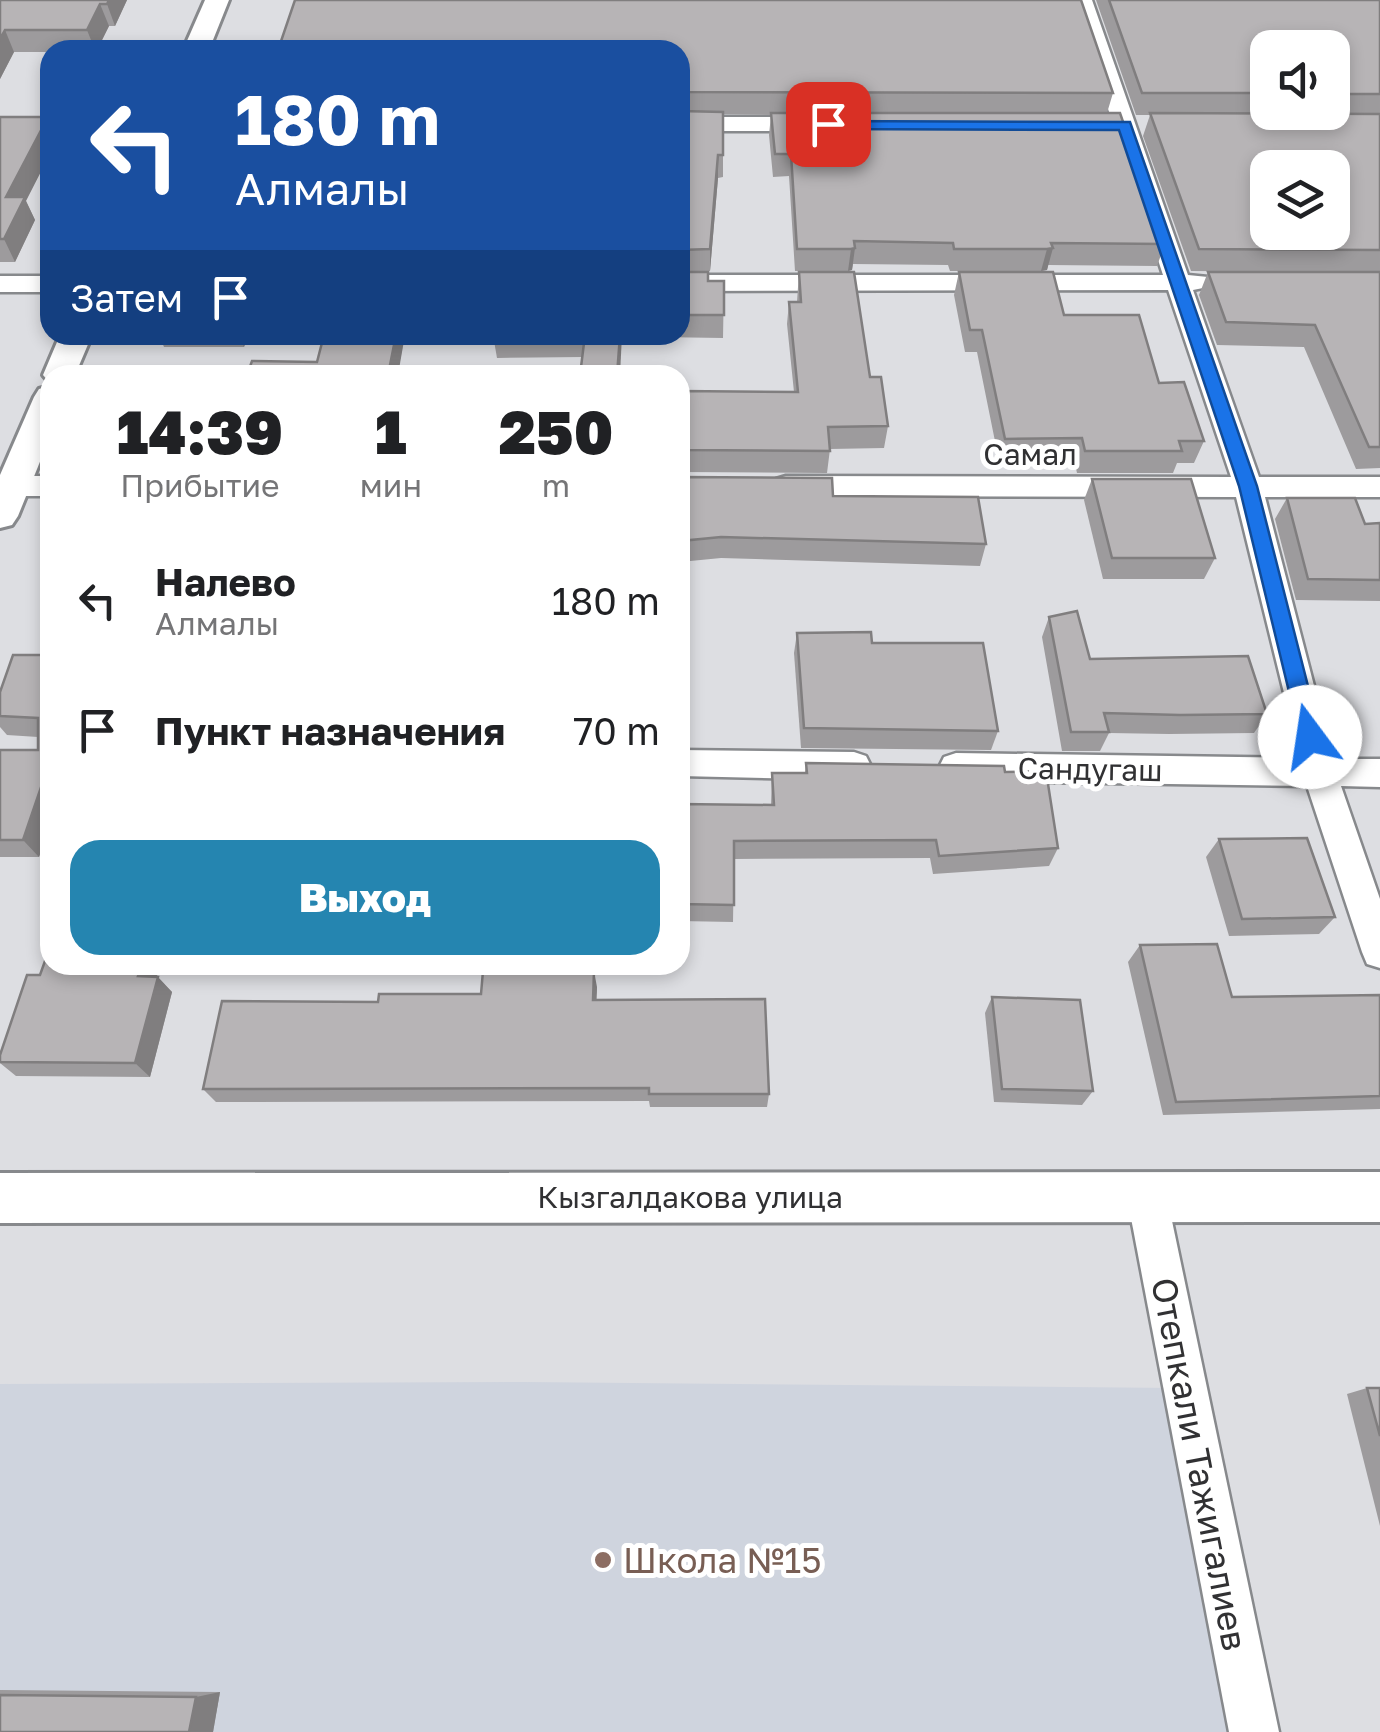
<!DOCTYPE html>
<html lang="ru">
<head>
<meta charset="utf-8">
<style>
	:root { --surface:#fff; --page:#f6f6f6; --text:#202124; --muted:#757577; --accent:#2585b0 }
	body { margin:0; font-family:"Golos Text",sans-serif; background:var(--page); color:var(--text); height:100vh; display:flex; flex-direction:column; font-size:38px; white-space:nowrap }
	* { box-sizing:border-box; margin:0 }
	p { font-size:32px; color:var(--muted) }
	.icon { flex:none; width:55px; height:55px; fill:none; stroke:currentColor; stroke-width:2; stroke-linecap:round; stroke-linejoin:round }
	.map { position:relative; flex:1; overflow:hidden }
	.details { position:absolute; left:40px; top:365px; width:650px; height:610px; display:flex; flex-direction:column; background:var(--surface); border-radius:30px; box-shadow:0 5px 15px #0003 }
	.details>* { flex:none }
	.hud { position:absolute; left:40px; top:40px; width:650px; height:305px; border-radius:30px; box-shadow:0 5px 15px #0003; background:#1a4fa0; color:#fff; overflow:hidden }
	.tools { position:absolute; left:1250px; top:30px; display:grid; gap:20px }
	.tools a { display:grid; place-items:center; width:100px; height:100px; border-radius:20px; background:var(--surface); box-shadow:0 5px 15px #0003; font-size:50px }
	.pin { position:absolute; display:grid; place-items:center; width:85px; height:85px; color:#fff; margin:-42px; border-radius:20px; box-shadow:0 5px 15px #0006 }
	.me { position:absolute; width:110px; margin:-55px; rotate:346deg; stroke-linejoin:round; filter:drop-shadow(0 0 8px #0008) }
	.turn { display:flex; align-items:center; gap:35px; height:210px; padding:0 30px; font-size:45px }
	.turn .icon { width:130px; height:130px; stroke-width:2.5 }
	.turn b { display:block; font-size:70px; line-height:85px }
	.then { display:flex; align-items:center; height:95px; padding:0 30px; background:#0003; gap:20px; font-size:38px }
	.eta { display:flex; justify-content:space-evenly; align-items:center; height:170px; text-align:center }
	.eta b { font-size:60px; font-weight:800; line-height:70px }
	.cta { display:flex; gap:20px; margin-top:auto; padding:20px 30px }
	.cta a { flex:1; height:115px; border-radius:30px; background:var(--accent); color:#fff; font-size:40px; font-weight:800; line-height:115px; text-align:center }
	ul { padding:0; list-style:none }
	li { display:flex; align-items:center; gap:30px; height:130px; padding:0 30px }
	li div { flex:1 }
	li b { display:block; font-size:38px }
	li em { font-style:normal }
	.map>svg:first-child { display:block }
	.built { fill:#cfd4de }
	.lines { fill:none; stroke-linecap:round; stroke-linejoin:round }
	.minor-casing { stroke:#87898c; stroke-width:5 }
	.tertiary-casing { stroke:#87898c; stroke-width:6 }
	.minor { fill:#fff; fill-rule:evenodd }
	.tertiary { fill:#fff; fill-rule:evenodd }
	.wall { fill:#9d9b9d; fill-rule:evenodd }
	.shaded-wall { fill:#807e7f }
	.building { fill:#b7b4b6; stroke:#807e7f; stroke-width:2.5; fill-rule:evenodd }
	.route { fill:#1a73e8; stroke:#114b97; stroke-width:2.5 }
	.education-dot { fill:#8d6e63; stroke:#fff; stroke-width:4 }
	.labels { text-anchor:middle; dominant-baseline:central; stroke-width:10; stroke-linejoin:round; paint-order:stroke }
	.street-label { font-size:30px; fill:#313133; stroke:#fff }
	.near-street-label { font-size:35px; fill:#313133; stroke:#fff }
	.near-education-label { font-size:35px; fill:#785e54; stroke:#fff; text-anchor:start }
</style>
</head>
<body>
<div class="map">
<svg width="1380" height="1732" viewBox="0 0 1380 1732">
	<rect width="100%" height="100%" fill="#dddee2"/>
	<path class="built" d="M525,1382L1174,1388L1240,1732H0V1384Z"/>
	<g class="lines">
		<g class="minor-casing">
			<g id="minor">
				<path d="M1072,0H1092L1188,275L1208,277L1211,282L1208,287L1193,290L1259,477H1380V497H1265L1333,759H1380V787L1341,786L1380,899V968L1367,964L1362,952L1307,786L956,781L944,777L939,767L944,757L956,753L1300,758L1236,497L786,496L776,493L772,486L776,479L786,476L1231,477L1168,290L680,291V275H1163Z"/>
				<path d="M680,117H814L825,124L814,131H680Z"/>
				<rect x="0" y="276" width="50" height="16"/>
				<rect x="0" y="476" width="50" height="20"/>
				<path d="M680,750L854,752L866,756L871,766L866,776L854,780L680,776Z"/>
				<path d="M1147,1177L1161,1183L1167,1197L1279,1732H1229L1127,1197L1133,1183Z"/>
			</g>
		</g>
		<g class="tertiary-casing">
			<g id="tertiary">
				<path d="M205,0H229L209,50H183Z"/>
				<path d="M60,335H92L75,375H50V383L43,375Z"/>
				<path d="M50,386V437L18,516L12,525L0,528V475L34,397L39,389Z"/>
				<path d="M1380,1172V1222L0,1223V1173Z"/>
			</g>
		</g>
		<use href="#minor" class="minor"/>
		<use href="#tertiary" class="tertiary"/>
	</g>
	<g class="wall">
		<path d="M0,0H127L115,26H109L97,50H50V52H14L0,79Z"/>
		<path d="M1096,0H1380V468L1356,469L1304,347L1217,345L1199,295L1208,272H1361L1191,271L1143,136L1150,115H1136ZM1268,48H1332V112H1268Z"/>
		<path d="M680,50L1113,93L1107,113L1165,244L1157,266L1048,265L1047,270L1041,271H950L948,265L853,264L852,270L848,271H795L789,176L773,177L769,135L771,115L723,114V177L718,178L710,271L681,272L708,281H724L723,338L658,337V335H680Z"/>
		<path d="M0,117L26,201L35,220L15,262H0Z"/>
		<path d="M799,272L870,377L888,426L884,448L830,449L827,473L680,472V391L794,392L787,324L789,302H797Z"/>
		<path d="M959,272L1064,315L1159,383L1204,441L1194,463H1177L1173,473H1077L1074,460L999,461L977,352H965L954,295Z"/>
		<path d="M159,335H248L244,347H164Z"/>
		<path d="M493,335H622L583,357L497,358Z"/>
		<path d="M680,477L833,496L986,544L980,566L721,558L680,562Z"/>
		<path d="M1092,479L1215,558L1204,579H1103L1084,500Z"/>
		<path d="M1287,498L1365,524L1380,523V601L1296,600L1275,519Z"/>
		<path d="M1049,617L1090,659L1267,714L1254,733L1169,734L1109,733L1100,751H1062L1042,637Z"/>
		<path d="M797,633L872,643L998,731L991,750L801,748L794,653Z"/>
		<path d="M50,655V825L39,857H0V750H38V737L7,735L0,727V692Z"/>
		<path d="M806,763L1005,772L1058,848L1049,866L933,874L930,858L734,859L733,922L680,921V804L771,805L772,773H805Z"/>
		<path d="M1219,839L1335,917L1319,934L1229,936L1206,857Z"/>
		<path d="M1140,945L1232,997L1380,995V1109L1163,1115L1128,962Z"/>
		<path d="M50,965H160L157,977L172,992L150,1077L16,1076L0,1063V1055L40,975Z"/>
		<path d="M597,987L596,1000L769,1094L767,1107H650L649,1101L216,1102L203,1089L378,1002Z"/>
		<path d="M992,997L1093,1091L1082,1105L994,1102L985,1013Z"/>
		<path d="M1367,1388H1380V1526L1347,1394Z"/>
		<path d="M0,1690L220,1692L213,1732H0Z"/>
	</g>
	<g class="shaded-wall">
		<path d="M109,0H127L115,26L107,4Z"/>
		<path d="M100,4L109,26L97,50H95L87,30Z"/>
		<path d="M5,30L14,52L0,79V39Z"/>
		<path d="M48,117L50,122V154L26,201L35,220L15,262L4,239L6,197Z"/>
		<path d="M718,155V178L710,271V249Z"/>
		<path d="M855,248L852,270L848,271L851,249Z"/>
		<path d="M1053,248L1047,270L1041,271L1047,249Z"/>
		<path d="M240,335H248L244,347Z"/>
		<path d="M396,335H405L398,375H388Z"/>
		<path d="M620,335H622L620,375H617Z"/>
		<path d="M50,761V825L39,857L23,840Z"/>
		<path d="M142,965H160L152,992L138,976Z"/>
		<path d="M594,971L597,987L596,1015L593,1000Z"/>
		<path d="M158,977L172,992L150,1077L135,1063Z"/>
		<path d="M220,1692L213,1732H189L196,1697Z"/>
	</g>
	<g class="building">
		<path d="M0,0H109L107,4H100L87,30H5L0,39Z"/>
		<path d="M295,0H1081L1113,93L680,92V50H278Z"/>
		<path d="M1109,0H1380V94H1332V48H1268V93H1142Z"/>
		<path d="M680,111L723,112V155H718L710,249L680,250Z"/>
		<path d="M771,113H1120L1165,244L1051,243L1053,248L1047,249H954L953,243L854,241L855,248L851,249H797L791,154H775Z"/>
		<path d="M1150,113L1380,114V250L1199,249ZM1268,168H1332V232H1268Z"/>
		<path d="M0,117H48L6,197H25L4,239H0Z"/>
		<path d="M680,272H708V281H724V315H680Z"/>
		<path d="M799,272H854L870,377H881L888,426L828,427L830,451L680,450V391L798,392L789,302H801Z"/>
		<path d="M959,272H1053L1064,315H1139L1159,383L1184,382L1204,441H1179L1182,451H1085L1082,438L1005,439L982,330H970Z"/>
		<path d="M1208,272H1380V447H1369L1315,325L1226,322Z"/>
		<path d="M324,335H396L388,375H247L252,361L317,362Z"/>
		<path d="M493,335H576L493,336Z"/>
		<path d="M585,335H620L617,375H580Z"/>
		<path d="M680,477L832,478L833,496L978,497L986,544L721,537L680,541Z"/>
		<path d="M1092,479H1191L1215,558H1112Z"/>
		<path d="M1287,498H1355L1365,524L1380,523V580L1308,579Z"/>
		<path d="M1077,611L1090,659L1248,656L1267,714L1180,715L1104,713L1109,732H1071L1049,617Z"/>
		<path d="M871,632L872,643H983L998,731L804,728L797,633Z"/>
		<path d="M13,655H50V761L23,840H0V750H38V718L0,716V692Z"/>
		<path d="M806,763L1004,766L1005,772L1046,771L1058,848L939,856L936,840L734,841V905L680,904V804L774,805L772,773H807Z"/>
		<path d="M1307,838L1335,917L1242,919L1219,839Z"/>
		<path d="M1217,944L1232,997L1380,995V1096L1176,1102L1140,945Z"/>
		<path d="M50,947V965H142L138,976L158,977L135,1063L0,1062V1055L27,975H40Z"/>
		<path d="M483,971H594L593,1000L765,999L769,1094H649V1088L203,1089L222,1001L378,1002L379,994H481Z"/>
		<path d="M992,997L1080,1000L1093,1091L1002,1089Z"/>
		<path d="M1367,1388H1380V1436Z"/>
		<path d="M0,1695L196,1697L189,1732H0Z"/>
	</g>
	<path class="route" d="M823,121L1130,122L1257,486L1321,737L1318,743L1310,746L1300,737L1239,486L1119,130L828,129L823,128Z"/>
	<circle class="education-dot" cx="603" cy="1560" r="10"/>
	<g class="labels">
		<g class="street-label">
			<text x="1030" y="454">Самал</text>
			<text transform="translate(1090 769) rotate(1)">Сандугаш</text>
			<text x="690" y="1197">Кызгалдакова улица</text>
		</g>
		<g class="near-street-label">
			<text transform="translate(1200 1464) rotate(79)">Отепкали Тажигалиев</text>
		</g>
		<g class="near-education-label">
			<text x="623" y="1560">Школа №15</text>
		</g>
	</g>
</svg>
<div class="tools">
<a><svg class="icon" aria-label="sound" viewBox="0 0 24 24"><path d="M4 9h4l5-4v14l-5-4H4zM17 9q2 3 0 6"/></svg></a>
<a><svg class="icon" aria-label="layers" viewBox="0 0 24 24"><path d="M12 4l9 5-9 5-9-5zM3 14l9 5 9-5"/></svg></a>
</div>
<div class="pin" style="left:828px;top:124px;background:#d93025"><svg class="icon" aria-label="arrive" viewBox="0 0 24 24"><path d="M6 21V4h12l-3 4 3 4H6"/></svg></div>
<svg class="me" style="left:1310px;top:737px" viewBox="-20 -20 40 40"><circle r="19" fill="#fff"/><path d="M0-13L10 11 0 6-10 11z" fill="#1a73e8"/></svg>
<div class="hud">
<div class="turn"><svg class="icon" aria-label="left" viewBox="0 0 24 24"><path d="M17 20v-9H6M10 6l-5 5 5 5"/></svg><div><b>180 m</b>Алмалы</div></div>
<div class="then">Затем<svg class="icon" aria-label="arrive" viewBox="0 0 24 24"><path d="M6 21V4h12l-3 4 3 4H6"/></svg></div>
</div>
<section class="details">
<div class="eta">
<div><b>14:39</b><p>Прибытие</p></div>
<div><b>1</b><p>мин</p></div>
<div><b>250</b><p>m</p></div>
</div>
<ul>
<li><svg class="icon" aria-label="left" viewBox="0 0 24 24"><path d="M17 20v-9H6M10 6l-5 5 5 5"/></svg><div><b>Налево</b><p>Алмалы</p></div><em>180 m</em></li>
<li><svg class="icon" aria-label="arrive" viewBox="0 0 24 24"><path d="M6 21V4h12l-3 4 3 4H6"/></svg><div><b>Пункт назначения</b></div><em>70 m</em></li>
</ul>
<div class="cta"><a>Выход</a></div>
</section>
</div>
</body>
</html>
